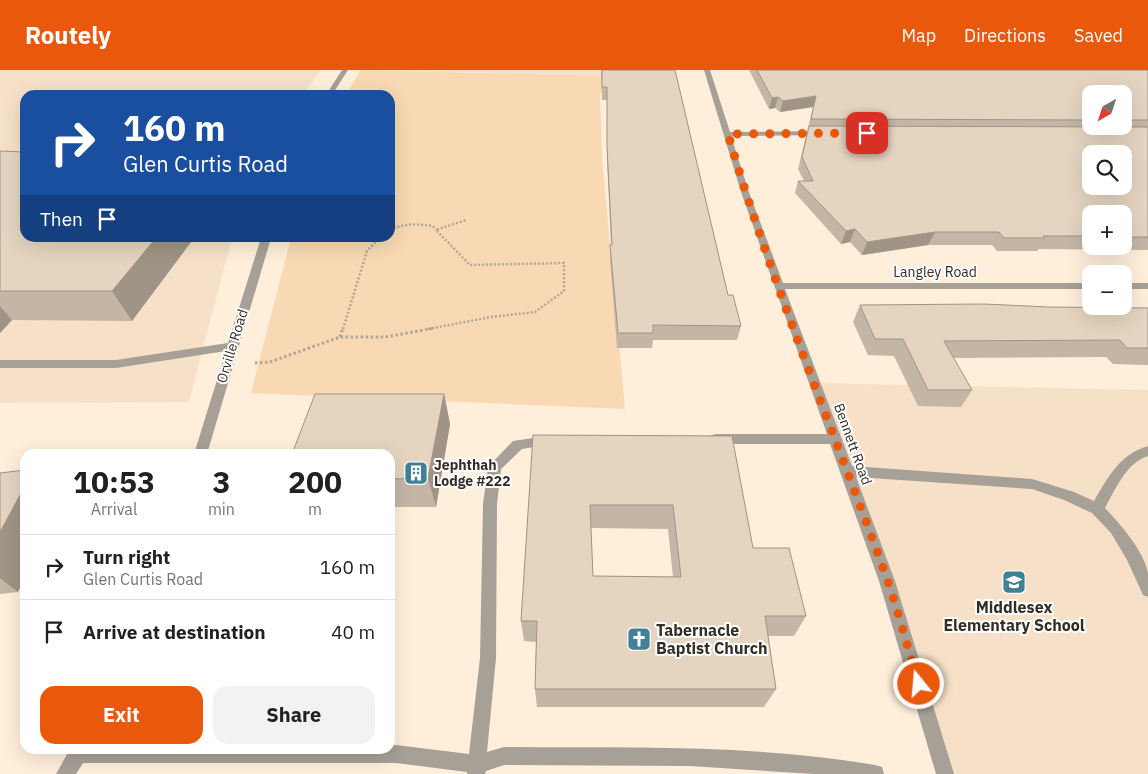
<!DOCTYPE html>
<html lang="en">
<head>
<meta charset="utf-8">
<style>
	:root { --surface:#fff; --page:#f2f2f2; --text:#202124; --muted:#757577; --line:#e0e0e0; --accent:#ea580c }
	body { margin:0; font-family:"IBM Plex Sans",sans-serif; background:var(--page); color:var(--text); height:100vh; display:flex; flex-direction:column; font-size:19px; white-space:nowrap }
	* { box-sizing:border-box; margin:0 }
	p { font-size:16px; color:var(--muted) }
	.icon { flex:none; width:28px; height:28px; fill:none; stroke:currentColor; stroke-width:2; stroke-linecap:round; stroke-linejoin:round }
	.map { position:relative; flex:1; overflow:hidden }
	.side { position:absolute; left:20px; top:379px; width:375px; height:305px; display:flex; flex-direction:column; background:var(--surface); border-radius:15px; box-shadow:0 5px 20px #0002 }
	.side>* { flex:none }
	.guide { position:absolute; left:20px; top:20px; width:375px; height:152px; border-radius:15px; box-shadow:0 5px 20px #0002; background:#1a4fa0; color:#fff; overflow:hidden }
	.needle { width:32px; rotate:219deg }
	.buttons { position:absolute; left:1082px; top:15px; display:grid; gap:10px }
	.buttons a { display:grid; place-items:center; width:50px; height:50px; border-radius:10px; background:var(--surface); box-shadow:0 5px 20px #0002; font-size:25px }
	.pin { position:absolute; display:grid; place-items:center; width:42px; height:42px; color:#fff; margin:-21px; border-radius:10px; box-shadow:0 2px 8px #0006 }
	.me { position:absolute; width:55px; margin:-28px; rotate:343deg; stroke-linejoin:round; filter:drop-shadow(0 0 4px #0008) }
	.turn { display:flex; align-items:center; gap:18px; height:105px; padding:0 20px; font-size:22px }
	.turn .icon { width:65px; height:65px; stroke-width:2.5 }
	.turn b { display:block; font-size:35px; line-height:42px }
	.then { display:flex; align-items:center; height:48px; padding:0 20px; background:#0003; gap:10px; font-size:19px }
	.eta { display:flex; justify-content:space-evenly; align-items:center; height:85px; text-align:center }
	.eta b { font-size:30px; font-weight:700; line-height:35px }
	.action { display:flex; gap:10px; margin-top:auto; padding:10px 20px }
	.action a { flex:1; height:58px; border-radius:15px; background:var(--accent); color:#fff; font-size:20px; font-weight:700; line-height:58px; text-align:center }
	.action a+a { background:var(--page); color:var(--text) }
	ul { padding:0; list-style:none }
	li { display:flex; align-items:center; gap:15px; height:65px; padding:0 20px; border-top:1px solid var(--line) }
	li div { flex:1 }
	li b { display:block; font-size:19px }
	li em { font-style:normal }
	header { display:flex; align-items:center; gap:30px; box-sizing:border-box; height:70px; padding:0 25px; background:var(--accent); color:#fff }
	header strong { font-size:24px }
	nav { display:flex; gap:28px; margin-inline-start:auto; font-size:18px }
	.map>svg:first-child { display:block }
	.built { fill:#f6e1c8 }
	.green { fill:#f8d9b3 }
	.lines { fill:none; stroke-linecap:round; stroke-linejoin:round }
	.path-far1 { stroke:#b2a697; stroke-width:2.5; stroke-dasharray:2 2; stroke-linecap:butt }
	.path { stroke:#b2a697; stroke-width:3; stroke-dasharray:2.5 2.5; stroke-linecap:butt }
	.minor { fill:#a7a097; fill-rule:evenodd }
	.wall { fill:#c4b6a5; fill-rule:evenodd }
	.shaded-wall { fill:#a09486 }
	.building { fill:#e4d4c0; stroke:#a09486; fill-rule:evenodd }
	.route { stroke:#ea580c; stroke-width:9; stroke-dasharray:0 16.2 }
	.labels { text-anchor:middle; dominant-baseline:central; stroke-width:4; stroke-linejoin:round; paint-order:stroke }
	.street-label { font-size:14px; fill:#332d25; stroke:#fefefe }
	.poi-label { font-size:14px; font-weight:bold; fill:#332d25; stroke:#fefefe; text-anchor:start }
	.near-poi-label { font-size:16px; font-weight:bold; fill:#332d25; stroke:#fefefe }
</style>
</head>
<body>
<header>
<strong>Routely</strong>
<nav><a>Map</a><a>Directions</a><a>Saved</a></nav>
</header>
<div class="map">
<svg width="1148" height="704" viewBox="0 0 1148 704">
	<rect width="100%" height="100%" fill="#feeeda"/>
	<g class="built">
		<path d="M0,0H321L302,25H25V168H232L189,332L0,333Z"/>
		<path d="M369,0H607V6Z"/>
		<path d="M815,313L1148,320V704H944Z"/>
	</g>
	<path class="green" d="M361,0L607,6L606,23H600L602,87L625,339L251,323L291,168H390V25H346Z"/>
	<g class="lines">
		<g class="path-far1">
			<path d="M390,152L396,157"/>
			<path d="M390,160C404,153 418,154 433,156L436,160"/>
			<path d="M343,259L367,181L379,168"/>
			<path d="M428,259L491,247L535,242L564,221V193L470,195L436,160L466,150"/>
		</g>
		<g class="path">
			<path d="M340,267L343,258"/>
			<path d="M255,293L270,292L340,267H385L435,258"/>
		</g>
		<g class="minor">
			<path d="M342,0H348L332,25H326Z"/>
			<path d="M704,0H710L730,62L823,61L827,63L823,65L731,66L749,122L783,213H1091V219H785L852,396L1032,409L1074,422L1094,431C1108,407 1120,384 1148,376V386C1126,393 1115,420 1105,438C1120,454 1144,481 1148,503C1148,511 1148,520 1148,527L1143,525L1127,490L1111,463L1092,443L1064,430L1032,419L856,407L895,511L954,704H936L879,511L830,374H715L710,372L709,369L710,366L715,364H827L741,122Z"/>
			<path d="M261,168H271L207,384H194L226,281L116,298H0V290H116L228,273Z"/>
			<rect x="1124" y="213" width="24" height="6"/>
			<path d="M547,366L552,368L553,371L552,374L522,379L501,399L497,434L496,588L487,682L504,677C628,678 752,674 875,695L882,697L884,704H814L690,696L504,695L486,701L485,704H467V702L396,693H83L76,704H56L70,679H390V675H396L469,684L480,588L483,434L488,397L513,371Z"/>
		</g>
	</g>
	<g class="wall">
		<path d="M601,0H675L728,225L741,256L737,270H653L652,278H617L610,189L611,175L607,90V30H602Z"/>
		<path d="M749,0H1148V180L1039,179L1037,181H997L992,175H928L862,185L850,172L841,174L795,123L798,111H804L798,99L813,37L780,42L775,38L769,39ZM1091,24H1124V56H1091ZM1091,144H1124V176H1091Z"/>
		<path d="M0,81L25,168H194L132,251L12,250L0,263Z"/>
		<path d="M860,235L1148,238V295L1113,294L1106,287L953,288L972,320L961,337L918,336L894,286L868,285L853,252Z"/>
		<path d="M444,324L450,354L436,437H393L390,429V384Z"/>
		<path d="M533,365L732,366L753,478L806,546L794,566H768L776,619L764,637H537L535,619L536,572L524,571L521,551ZM591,458L668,459L673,507L593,506Z"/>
		<path d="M25,400V507L18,522L0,524V403Z"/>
	</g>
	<g class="shaded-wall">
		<path d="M816,26L813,37L780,42L783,31Z"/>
		<path d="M778,27L775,38L769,39L772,28Z"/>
		<path d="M855,159L850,172L841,174L846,161Z"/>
		<path d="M935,162L928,175L862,185L867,172Z"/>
		<path d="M156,168H194L132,251L112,221Z"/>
		<path d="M0,236L12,250L0,263Z"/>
		<path d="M444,324L450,354L436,437L428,408Z"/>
		<path d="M25,416V507L18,522L0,508V462Z"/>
	</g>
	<g class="building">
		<path d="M602,0H675L728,225H733L741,256L653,255V263H618L610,175H612L607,77V17H602Z"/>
		<path d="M757,0H1148V50H1124V24H1091V50L811,49L816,26L783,31L778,27L772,28Z"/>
		<path d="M809,56L1148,57V167H1124V144H1091V166H1043L1045,168H1004L999,162H935L867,172L855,159L846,161L798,111H813L802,87ZM1091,84H1124V116H1091Z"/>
		<path d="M0,81L25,82V168H156L112,221H0Z"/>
		<path d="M984,234L1049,237L1148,238V278H1127L1120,270L944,271L972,320H928L903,269H875L860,235Z"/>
		<path d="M315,324H444L428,408L390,409V384H292Z"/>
		<path d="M533,365L732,366L753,478H789L806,546H765L776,619H535L537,551H521ZM590,435H673L681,507L593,506Z"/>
		<path d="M25,400V416L0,462V403Z"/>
	</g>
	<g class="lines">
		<path class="route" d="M867,63L728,64C772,215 834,361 887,509C899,544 908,579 919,614"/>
	</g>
	<defs>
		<g id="building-square" transform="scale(1.25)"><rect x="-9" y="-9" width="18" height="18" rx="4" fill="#418095" stroke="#fefefe"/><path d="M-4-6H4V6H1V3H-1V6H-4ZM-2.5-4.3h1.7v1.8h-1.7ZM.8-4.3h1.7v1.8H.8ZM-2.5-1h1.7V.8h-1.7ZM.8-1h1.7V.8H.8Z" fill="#fff"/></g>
		<g id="school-square" transform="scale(1.25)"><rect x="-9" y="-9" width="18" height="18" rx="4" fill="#418095" stroke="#fefefe"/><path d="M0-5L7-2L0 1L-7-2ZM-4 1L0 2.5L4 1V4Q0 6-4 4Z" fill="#fff"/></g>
		<g id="church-square" transform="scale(1.25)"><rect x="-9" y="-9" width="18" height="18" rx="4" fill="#418095" stroke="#fefefe"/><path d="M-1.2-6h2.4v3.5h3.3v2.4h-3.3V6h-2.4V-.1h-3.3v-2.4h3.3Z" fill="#fff"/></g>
	</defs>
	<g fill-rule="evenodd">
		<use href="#building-square" x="416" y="403"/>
		<use href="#school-square" x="1014" y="512"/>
		<use href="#church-square" x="639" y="569"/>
	</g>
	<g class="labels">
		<g class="street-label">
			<text x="935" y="202">Langley Road</text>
			<text transform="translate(232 276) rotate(-73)">Orville Road</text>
			<text transform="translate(853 374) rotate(70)">Bennett Road</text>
		</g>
		<g class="poi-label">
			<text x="434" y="395">Jephthah<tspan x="434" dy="16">Lodge #222</tspan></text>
		</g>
		<g class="near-poi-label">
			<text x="1014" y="537">Middlesex<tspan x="1014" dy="18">Elementary School</tspan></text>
			<text x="656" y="560" text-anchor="start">Tabernacle<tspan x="656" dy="18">Baptist Church</tspan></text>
		</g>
	</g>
</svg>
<div class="buttons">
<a><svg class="needle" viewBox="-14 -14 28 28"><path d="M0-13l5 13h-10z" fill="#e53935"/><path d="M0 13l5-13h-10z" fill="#757577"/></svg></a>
<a><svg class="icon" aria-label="search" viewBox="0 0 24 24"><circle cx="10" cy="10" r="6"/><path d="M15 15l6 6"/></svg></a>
<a>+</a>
<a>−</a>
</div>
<div class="pin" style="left:867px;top:63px;background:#d93025"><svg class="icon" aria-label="arrive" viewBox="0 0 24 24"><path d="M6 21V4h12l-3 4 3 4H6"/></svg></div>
<svg class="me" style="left:919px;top:614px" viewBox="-20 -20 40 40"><circle r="17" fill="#ea580c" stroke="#fff" stroke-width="3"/><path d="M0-11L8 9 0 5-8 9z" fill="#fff"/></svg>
<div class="guide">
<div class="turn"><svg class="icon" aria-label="right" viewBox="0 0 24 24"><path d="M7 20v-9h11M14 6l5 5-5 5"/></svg><div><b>160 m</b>Glen Curtis Road</div></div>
<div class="then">Then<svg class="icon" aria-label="arrive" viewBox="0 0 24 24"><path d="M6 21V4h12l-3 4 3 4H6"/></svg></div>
</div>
<section class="side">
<div class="eta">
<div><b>10:53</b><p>Arrival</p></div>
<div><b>3</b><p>min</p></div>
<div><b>200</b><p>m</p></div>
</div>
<ul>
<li><svg class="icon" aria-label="right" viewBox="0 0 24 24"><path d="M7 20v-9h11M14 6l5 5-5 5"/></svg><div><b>Turn right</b><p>Glen Curtis Road</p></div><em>160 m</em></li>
<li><svg class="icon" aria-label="arrive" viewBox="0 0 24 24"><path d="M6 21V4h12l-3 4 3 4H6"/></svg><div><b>Arrive at destination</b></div><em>40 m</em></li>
</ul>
<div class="action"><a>Exit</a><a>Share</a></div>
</section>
</div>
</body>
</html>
